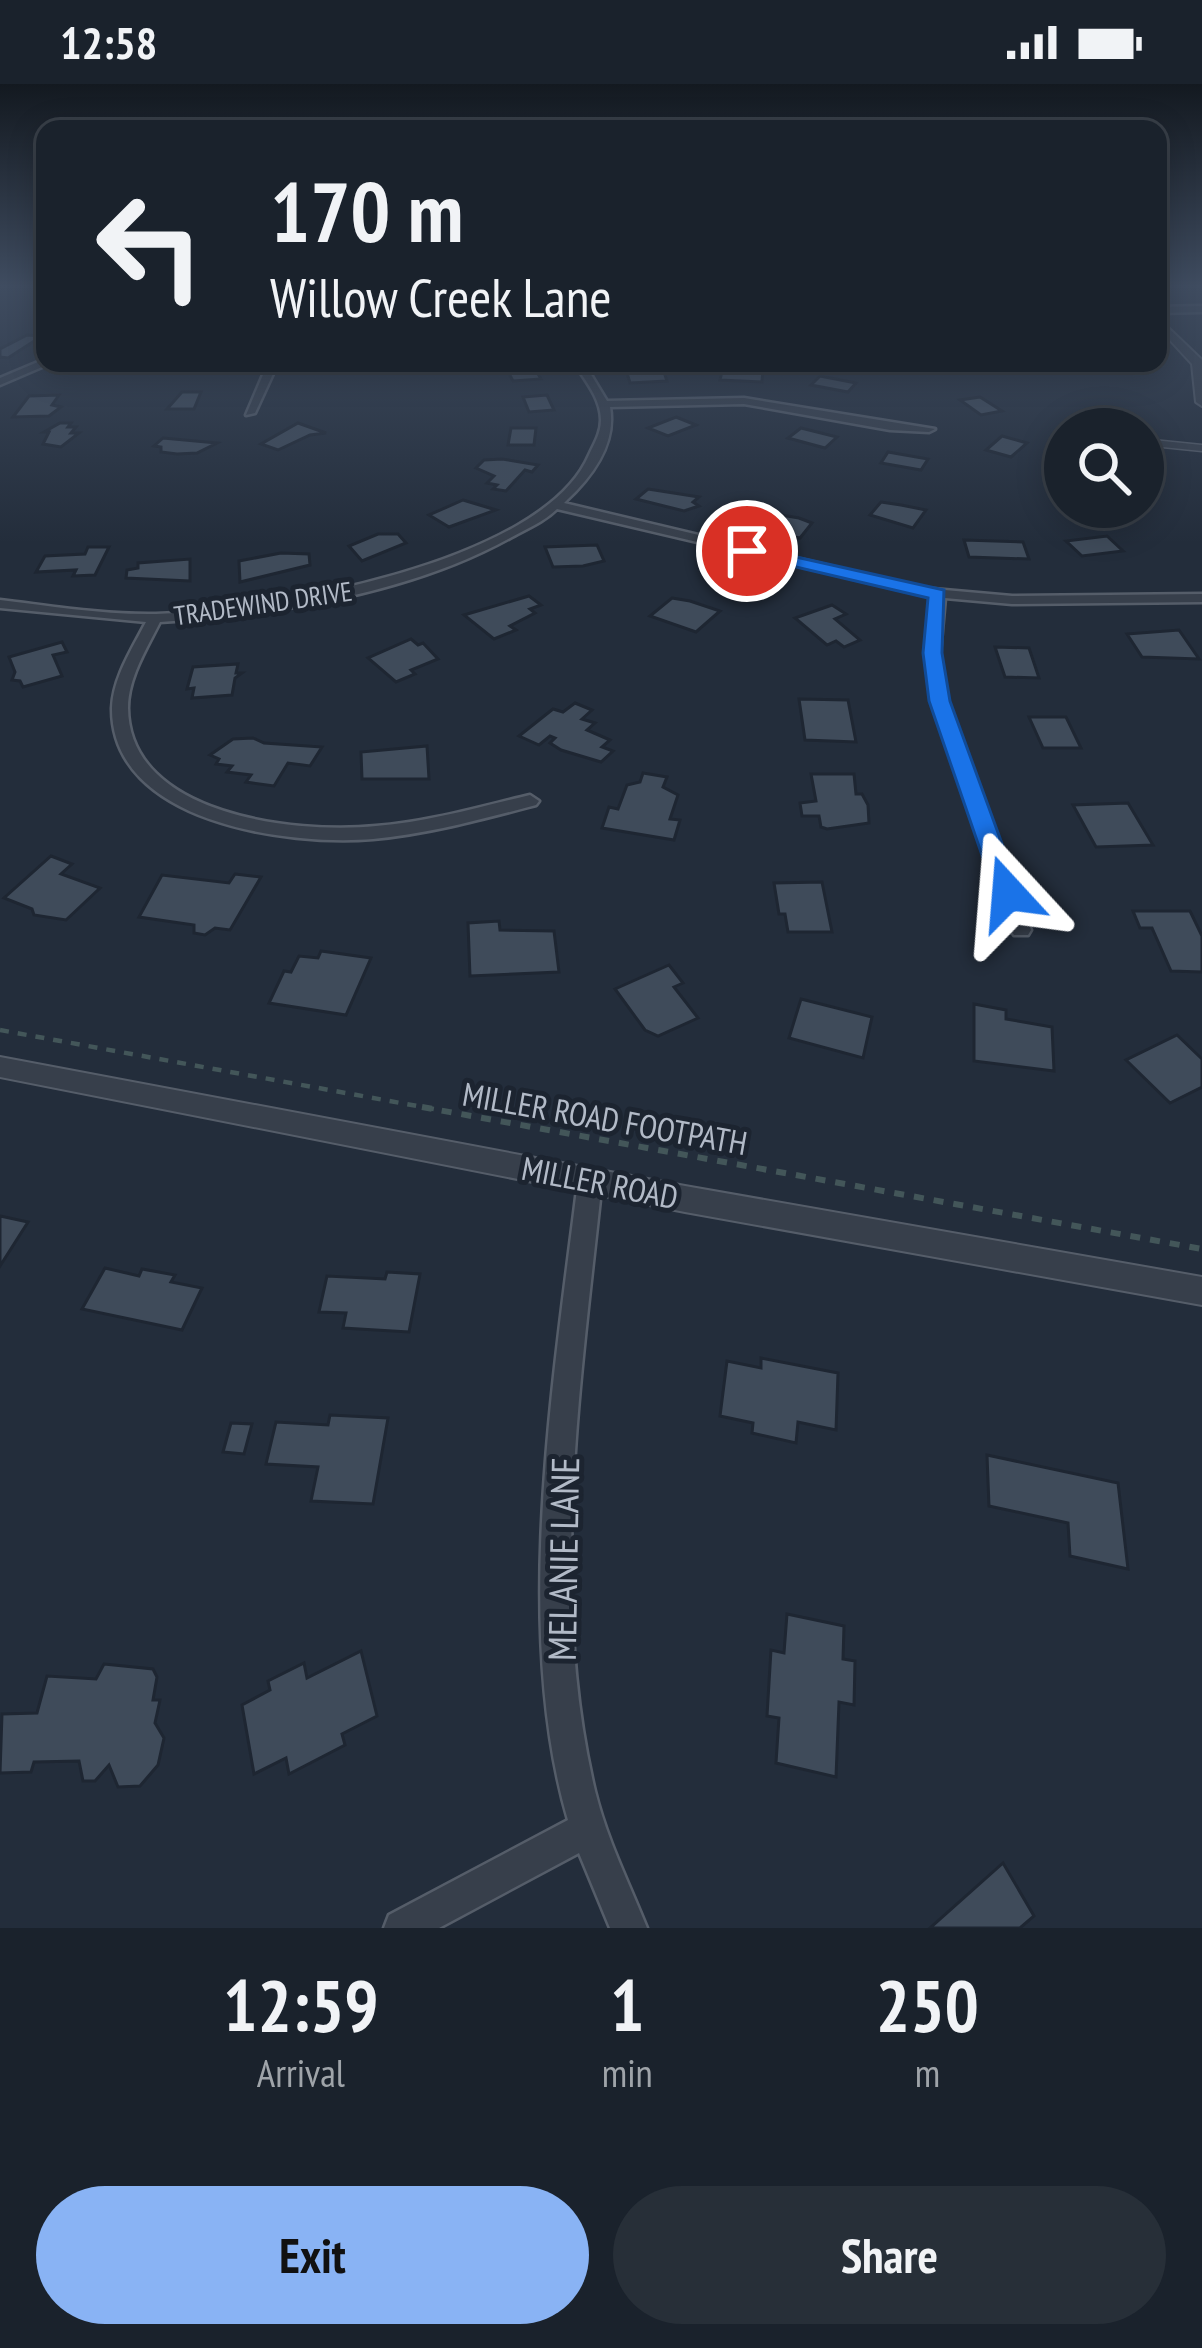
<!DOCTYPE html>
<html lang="en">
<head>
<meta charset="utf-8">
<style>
	:root { --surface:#1a222c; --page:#272f38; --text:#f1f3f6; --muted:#9fa4a9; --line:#383f48; --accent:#89b3f4 }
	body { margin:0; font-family:"PT Sans Narrow",sans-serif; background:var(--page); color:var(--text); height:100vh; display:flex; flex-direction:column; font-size:45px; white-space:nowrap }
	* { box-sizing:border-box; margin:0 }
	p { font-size:39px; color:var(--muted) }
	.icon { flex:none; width:66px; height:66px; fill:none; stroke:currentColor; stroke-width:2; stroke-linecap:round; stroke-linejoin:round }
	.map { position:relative; height:1844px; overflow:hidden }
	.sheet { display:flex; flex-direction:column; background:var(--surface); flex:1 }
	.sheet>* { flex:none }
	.hud { position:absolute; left:36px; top:36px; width:1131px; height:252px; border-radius:24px; box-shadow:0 6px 30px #0003,0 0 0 3px var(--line); background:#1a222c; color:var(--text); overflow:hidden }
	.controls { position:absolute; left:1044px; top:324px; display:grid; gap:24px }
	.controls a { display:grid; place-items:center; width:120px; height:120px; border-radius:50%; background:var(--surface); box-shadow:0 6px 30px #0003,0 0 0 3px var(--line); font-size:60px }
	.pin { position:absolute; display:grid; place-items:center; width:102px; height:102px; color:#fff; margin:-51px; border:6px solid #fff; border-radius:50%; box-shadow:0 3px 12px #0007 }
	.me { position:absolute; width:132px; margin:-66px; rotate:341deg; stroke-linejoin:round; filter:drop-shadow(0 0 9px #0008) }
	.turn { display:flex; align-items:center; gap:42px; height:252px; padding:0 36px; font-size:54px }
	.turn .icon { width:156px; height:156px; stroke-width:2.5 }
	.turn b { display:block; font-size:84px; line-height:102px }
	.eta { display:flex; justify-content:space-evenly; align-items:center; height:204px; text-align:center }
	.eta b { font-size:72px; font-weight:800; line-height:84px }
	.cta { display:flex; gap:24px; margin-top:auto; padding:24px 36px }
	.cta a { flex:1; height:138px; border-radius:72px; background:var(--accent); color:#111; font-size:48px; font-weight:800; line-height:138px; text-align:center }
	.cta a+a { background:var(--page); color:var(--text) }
	.status { display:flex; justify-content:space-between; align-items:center; height:84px; padding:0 60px; background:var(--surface); direction:ltr }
	.status svg { height:33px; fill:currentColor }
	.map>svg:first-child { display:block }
	.building { fill:#3f4b5a; stroke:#1e2632; stroke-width:3 }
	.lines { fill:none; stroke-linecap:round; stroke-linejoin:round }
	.service-casing { stroke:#555d69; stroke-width:9 }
	.minor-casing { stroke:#555d69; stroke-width:5 }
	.tertiary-casing { stroke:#555d69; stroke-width:4 }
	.path-far1 { stroke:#435659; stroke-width:4.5; stroke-dasharray:9 9; stroke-linecap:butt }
	.path { stroke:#435659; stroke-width:6; stroke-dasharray:10 10; stroke-linecap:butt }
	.service { stroke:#373f4b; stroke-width:6 }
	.minor { fill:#373f4b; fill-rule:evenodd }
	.tertiary { fill:#373f4b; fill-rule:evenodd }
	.route { fill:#1a73e8; stroke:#114b97; stroke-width:3 }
	.labels { text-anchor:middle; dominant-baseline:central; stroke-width:10; stroke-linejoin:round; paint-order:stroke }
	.far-street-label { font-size:27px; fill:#b2bac7; stroke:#1c2430 }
	.street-label { font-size:33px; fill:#b2bac7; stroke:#1c2430 }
	.near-street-label { font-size:39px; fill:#b2bac7; stroke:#1c2430 }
</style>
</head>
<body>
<div class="status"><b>12:58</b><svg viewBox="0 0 49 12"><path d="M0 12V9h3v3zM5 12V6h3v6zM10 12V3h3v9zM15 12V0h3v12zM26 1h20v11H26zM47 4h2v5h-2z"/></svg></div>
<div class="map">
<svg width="1202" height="1844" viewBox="0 0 1202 1844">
	<rect width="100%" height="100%" fill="#232d3b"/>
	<g class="building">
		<path d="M27,251L42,252L8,274L0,273V265Z"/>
		<path d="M532,279L541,295L513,297L505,282Z"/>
		<path d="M723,283L763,285L762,298L720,296Z"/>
		<path d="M664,288L667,297L630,299L627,289Z"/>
		<path d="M820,292L856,299L848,308L811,301Z"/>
		<path d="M182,308H201L194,325H167Z"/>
		<path d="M59,311L52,321L61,323L49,332L13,333L29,312Z"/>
		<path d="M547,311L554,326L529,328L523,313Z"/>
		<path d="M980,313L1002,327L981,331L960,316Z"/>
		<path d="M676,333L696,341L668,352L648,344Z"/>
		<path d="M60,339H71L68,343H76L71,349H79L61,363L43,360L49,348H44Z"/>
		<path d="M298,339L326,349L310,351L278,366L261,360Z"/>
		<path d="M511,344H536L534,361H508Z"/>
		<path d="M801,344L837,353L825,364L788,354Z"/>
		<path d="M1002,352L1027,359L1011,373L986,366Z"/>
		<path d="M163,354L217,359L197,369L177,370L161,368V363L154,362Z"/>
		<path d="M888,368L928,375L921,386L881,379Z"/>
		<path d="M502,375L538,381L532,388L525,386L506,407L493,405L497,401L487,399L494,392L476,384L484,376Z"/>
		<path d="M648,405L699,413L693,418L699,422L684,427L636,415Z"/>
		<path d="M463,416L496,426L449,443L429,431Z"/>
		<path d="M881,418L901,421L926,426L913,444L870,431Z"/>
		<path d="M763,428L799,434L812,439L800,454L748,445Z"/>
		<path d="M378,450H398L406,459L362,477L349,462Z"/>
		<path d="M1107,452L1123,467L1082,472L1066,457Z"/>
		<path d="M964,456L1023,458L1029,475L969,473Z"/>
		<path d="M597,461L604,477L583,482L553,483L545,463Z"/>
		<path d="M88,463H109L95,491L73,492L76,486L36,488L45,472L85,470Z"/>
		<path d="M281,469L309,470L310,481L240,498L239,477Z"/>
		<path d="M190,475V497L126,494L127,486L138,484V479Z"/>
		<path d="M529,512L541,521L530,525L535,529L510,542L516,546L494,555L464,531Z"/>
		<path d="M672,514L690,517L720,527L696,548L650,532Z"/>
		<path d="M832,521L846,530L835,535L860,556L844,563L836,557L827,561L795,534Z"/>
		<path d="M1179,546L1199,575L1142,573L1127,550Z"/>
		<path d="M411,555L418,561L423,559L438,575L411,586L415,590L396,598L368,574Z"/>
		<path d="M62,558L67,568L53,571L62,592L23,603L20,597L12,596L15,588L9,573Z"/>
		<path d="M995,563L1029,564L1039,594L1005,593Z"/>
		<path d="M238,580L236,589H242L235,594L232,611L192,614L194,604L187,605L193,583Z"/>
		<path d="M799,615L848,616L856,658L805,656Z"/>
		<path d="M575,619L592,626L582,635L595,639L587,646L610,656L602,663L613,667L601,678L561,666L550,659L555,654L550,652L539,661L519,652L553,625L563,628Z"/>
		<path d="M1029,633H1066L1081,664H1043Z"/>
		<path d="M253,654L264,659L322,663L310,682L288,679L274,702L246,698L251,691L227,688L232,682L216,680L219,675L210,671L233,655Z"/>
		<path d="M427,662L429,695H362L361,668Z"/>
		<path d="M643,689L667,693L663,703L678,711L670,735L680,736L674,756L602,744L609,723L618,725L627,701L640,698Z"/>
		<path d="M811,690H854L856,710H862L868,721L869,739L827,745L821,743L819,732H802L800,719L816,717Z"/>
		<path d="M1128,719L1153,761L1096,763L1073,721Z"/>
		<path d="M51,772L72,780L61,790L100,804L66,836L34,831L32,825L4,814Z"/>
		<path d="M235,790L261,793L230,846L215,844L205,851L194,849V841L139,833L162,791L229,799Z"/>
		<path d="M822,798L832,848H788L785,830H779L774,799Z"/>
		<path d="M1133,827H1190L1202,852V888L1171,887L1152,844H1140Z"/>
		<path d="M499,837L500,846L554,847L559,888L470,892L468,839Z"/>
		<path d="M321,867L371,874L346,931L269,919L284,887L291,888L299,872L318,874Z"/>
		<path d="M669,881L683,899L674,903L698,934L658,952L645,946L615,905Z"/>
		<path d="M801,915L872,933L863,974L789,954Z"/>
		<path d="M974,920L1006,926V935L1052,943L1054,987L974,977Z"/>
		<path d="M1177,951L1202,975V1003L1170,1019L1126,976Z"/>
		<path d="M0,1132L28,1138L0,1182Z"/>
		<path d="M105,1184L139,1192L142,1185L175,1191L171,1198L202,1204L182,1246L82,1225Z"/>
		<path d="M387,1188L420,1190L409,1248L343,1244L346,1229L319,1228L327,1192L385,1195Z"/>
		<path d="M761,1274L838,1289L836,1346L798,1338L796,1359L752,1349L753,1339L720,1332L727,1277L761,1284Z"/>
		<path d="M330,1331L388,1334L373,1420L311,1417L318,1383L266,1380L276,1338L328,1341Z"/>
		<path d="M231,1339L252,1340L244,1370L223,1368Z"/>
		<path d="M987,1371L1118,1399L1128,1485L1070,1472L1068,1439L989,1422Z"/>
		<path d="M787,1530L844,1542L843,1575L855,1577L854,1621L839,1618L836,1693L776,1679L779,1634L767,1632L771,1566L784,1569Z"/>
		<path d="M361,1567L377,1632L342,1650L345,1661L289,1690L286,1674L254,1690L242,1621L270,1606L268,1597L304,1579L307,1594Z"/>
		<path d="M104,1580L153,1585L157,1593L153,1616H160L155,1639L164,1654L158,1681L140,1702L118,1703L109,1681L95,1697H83L79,1677L34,1678L31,1688L0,1689L2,1630L37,1629L47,1592L96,1595Z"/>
		<path d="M1003,1779L1034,1832L1020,1844H930Z"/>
	</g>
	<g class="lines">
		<g class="service-casing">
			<path id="service" d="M1143,358L1202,364"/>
		</g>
		<g class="minor-casing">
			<g id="minor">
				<path d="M1202,222V228L1158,229V223Z"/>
				<path d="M45,275L49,280L0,301V294Z"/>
				<path d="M268,279H278L255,329L246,331Z"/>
				<path d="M574,279H584L607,317L744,314L935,345L929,348L890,346L744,320L610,323C617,362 590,395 564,419L922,504L1012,512L1202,510V518L1012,520L945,514L940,569L947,617L1031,846L1028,851H1014L1011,846L931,617L926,569L931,513L557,425C544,438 526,445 510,454C409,510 274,531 160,538C147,564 128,594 128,624C129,732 296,750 376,742C428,738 479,723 530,711L539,717L536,721C483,735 428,750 373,755C288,762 111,739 112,624C113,594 132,565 146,538L0,524V516C51,522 104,531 156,530C264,527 542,481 589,371C594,360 601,349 601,336C601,315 585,296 574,279Z"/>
				<path d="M590,1086L598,1089L602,1097C581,1296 548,1509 595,1707C607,1756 629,1799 647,1844H610L579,1769L439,1844H384L389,1831L568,1736C512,1546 554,1292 578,1097L582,1089Z"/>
			</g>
		</g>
		<g class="tertiary-casing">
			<g id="tertiary">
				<path d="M1158,234L1202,276V322L1196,318L1192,280L1158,243Z"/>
				<path d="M0,973L685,1102L1202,1193V1221L685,1128L0,993Z"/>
			</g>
		</g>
		<path class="path-far1" d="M0,946L439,1026"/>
		<path class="path" d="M422,1023L1202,1165"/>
		<use href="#service" class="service"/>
		<use href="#minor" class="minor"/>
		<use href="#tertiary" class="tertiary"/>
	</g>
	<linearGradient id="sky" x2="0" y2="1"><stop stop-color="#131920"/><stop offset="0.44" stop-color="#3f4c60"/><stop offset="1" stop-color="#3f4c60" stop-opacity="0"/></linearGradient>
	<rect width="1202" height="459" fill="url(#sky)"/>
	<path class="route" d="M747,462L944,506L942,569L950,617L1020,809L1016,816L1008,818L995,809L929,617L923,569L928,514L741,470V463Z"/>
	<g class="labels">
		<g class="far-street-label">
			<text transform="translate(263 519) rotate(-8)">TRADEWIND DRIVE</text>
		</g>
		<g class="street-label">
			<text transform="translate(605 1034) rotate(10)">MILLER ROAD FOOTPATH</text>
			<text transform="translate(600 1098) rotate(11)">MILLER ROAD</text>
		</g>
		<g class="near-street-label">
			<text transform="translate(563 1475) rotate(-89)">MELANIE LANE</text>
		</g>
	</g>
</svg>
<div class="controls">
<a><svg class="icon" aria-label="search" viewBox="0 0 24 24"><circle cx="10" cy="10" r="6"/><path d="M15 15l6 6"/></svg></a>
</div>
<div class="pin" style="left:747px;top:467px;background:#d93025"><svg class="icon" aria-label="arrive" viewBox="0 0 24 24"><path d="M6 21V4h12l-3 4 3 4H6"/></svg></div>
<svg class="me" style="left:1008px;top:809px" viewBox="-20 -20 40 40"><path d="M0-17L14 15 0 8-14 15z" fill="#1a73e8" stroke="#fff" stroke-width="4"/></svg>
<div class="hud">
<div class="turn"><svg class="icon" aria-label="left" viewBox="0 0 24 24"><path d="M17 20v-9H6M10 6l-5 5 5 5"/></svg><div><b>170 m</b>Willow Creek Lane</div></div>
</div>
</div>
<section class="sheet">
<div class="eta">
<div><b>12:59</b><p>Arrival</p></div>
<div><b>1</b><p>min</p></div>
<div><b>250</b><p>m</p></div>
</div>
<div class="cta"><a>Exit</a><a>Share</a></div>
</section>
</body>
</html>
